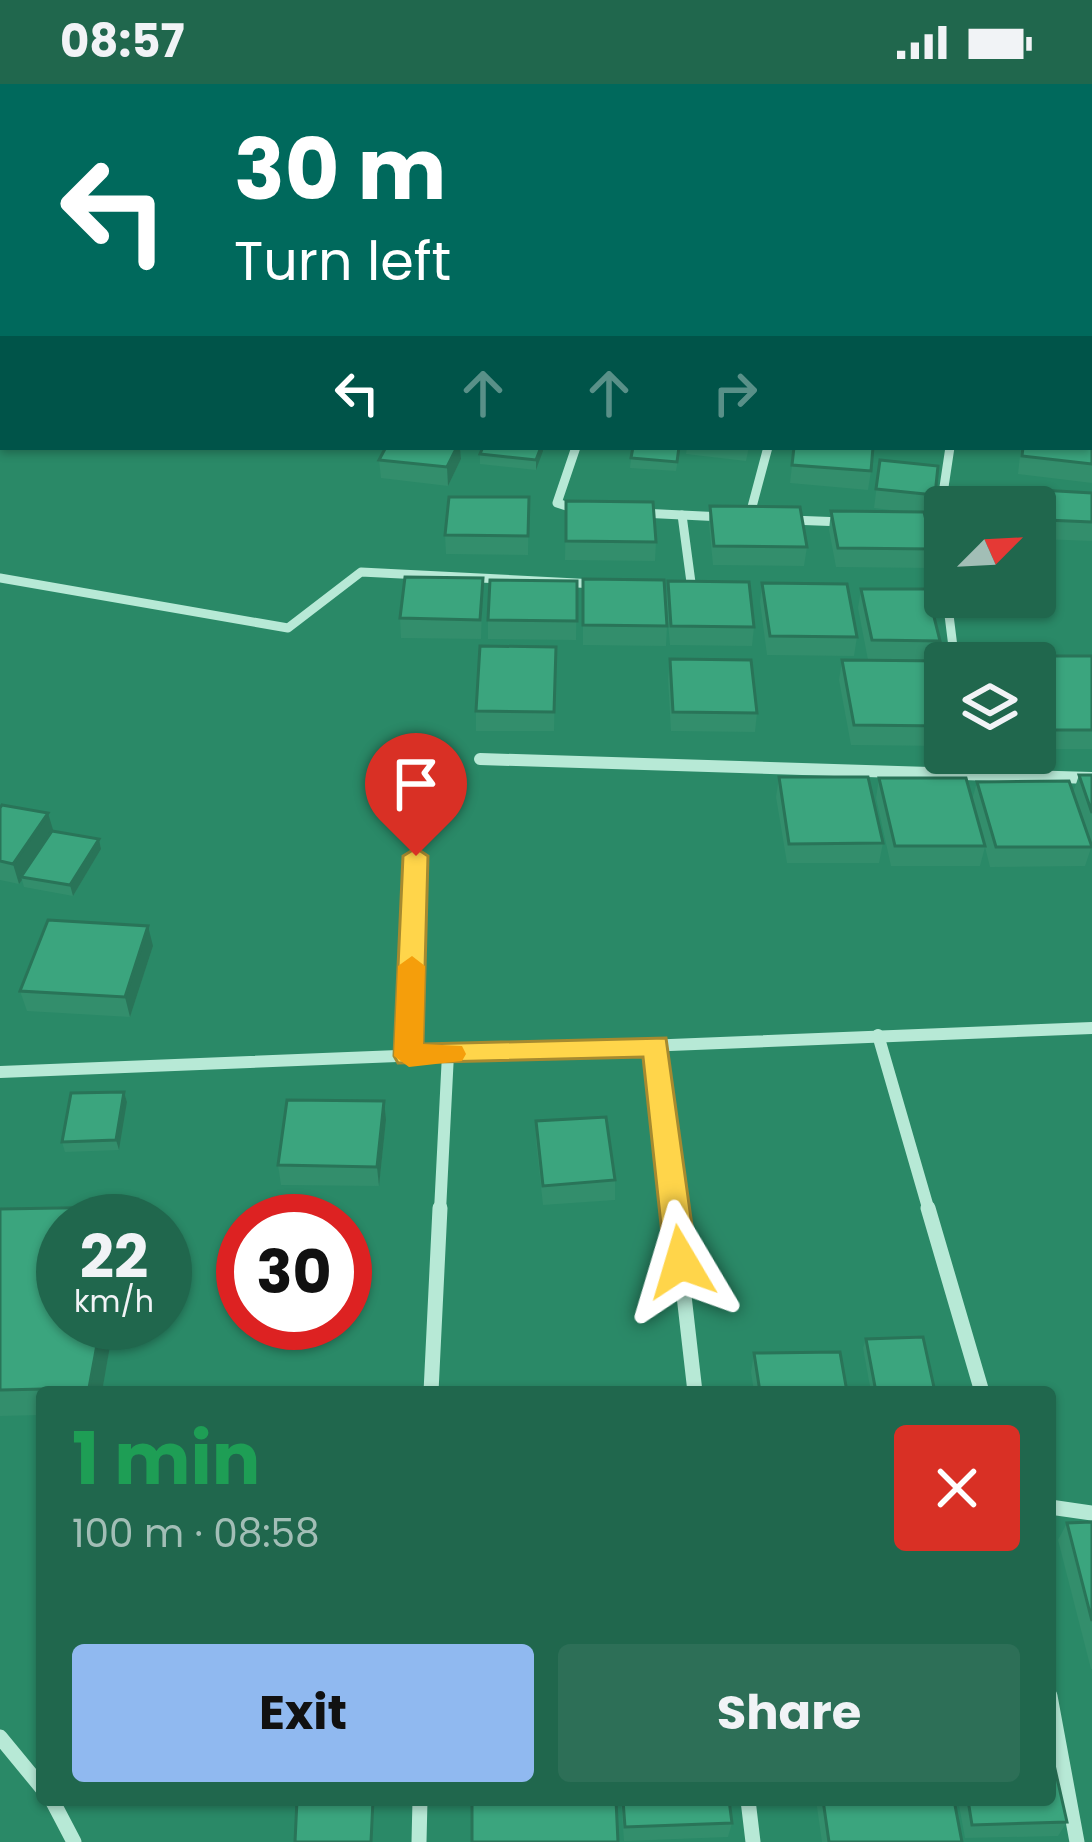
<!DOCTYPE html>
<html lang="en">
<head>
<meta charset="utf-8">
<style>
	:root { --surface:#20674d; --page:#2d6f57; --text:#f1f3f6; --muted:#a2beb6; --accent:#90b9f0 }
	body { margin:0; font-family:Poppins,sans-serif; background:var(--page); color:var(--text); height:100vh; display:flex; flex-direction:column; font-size:45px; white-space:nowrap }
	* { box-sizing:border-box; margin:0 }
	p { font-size:39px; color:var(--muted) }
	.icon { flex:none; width:66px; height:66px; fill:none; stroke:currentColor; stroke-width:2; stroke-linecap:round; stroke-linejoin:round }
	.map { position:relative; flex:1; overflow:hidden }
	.panel { position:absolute; left:36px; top:1302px; width:1020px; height:420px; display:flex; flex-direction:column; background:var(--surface); border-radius:12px; box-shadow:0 3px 9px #0004 }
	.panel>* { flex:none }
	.hud { position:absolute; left:0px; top:0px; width:1092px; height:366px; box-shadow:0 3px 9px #0004; background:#00695c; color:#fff; overflow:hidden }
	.needle { width:78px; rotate:66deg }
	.controls { position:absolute; left:924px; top:402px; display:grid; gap:24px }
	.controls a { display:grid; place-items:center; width:132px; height:132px; border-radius:12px; background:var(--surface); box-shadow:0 3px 9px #0004; font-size:60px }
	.speed { position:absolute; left:36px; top:1110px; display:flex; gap:24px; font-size:60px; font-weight:700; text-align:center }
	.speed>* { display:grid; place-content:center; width:156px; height:156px; border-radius:50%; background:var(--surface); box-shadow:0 3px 9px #0004; line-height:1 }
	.speed small { font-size:30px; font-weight:400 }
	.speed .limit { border:18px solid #d22; background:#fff; color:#111 }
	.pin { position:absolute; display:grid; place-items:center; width:102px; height:102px; color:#fff; margin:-123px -51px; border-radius:50% 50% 50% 0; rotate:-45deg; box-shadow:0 0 12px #0007 }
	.pin .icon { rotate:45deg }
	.me { position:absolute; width:132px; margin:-66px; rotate:353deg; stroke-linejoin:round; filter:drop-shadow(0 0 9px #0008) }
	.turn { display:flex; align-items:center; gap:42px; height:252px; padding:0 36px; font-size:54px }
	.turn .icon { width:156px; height:156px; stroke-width:2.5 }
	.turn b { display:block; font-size:84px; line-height:102px }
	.lanes { display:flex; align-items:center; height:114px; padding:0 36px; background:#0003; justify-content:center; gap:60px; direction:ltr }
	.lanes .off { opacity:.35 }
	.round { display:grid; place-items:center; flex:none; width:126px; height:126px; border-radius:12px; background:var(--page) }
	.head { display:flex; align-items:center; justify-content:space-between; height:204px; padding:0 36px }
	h1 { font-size:72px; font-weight:700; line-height:90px; color:#1e9e55 }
	.action { display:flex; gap:24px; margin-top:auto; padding:24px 36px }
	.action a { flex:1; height:138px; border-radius:12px; background:var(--accent); color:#111; font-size:48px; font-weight:700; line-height:138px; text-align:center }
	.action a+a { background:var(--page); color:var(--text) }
	.status { display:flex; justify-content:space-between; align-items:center; height:84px; padding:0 60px; background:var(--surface); direction:ltr }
	.status svg { height:33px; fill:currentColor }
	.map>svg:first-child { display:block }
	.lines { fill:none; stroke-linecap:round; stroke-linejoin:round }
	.lane { stroke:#b7e9d6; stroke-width:9 }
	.street-far2 { stroke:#b7e9d6; stroke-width:9 }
	.street-far1 { stroke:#b7e9d6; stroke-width:12 }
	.street { stroke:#b7e9d6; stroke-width:15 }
	.wall { fill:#338e6c }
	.shaded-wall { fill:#297458 }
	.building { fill:#3ba57e; stroke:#297458; stroke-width:3 }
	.route { fill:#ffd54a; stroke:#a68a30; stroke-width:3 }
	.slow { fill:#f59e0b }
</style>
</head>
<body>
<div class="status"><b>08:57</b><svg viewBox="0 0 49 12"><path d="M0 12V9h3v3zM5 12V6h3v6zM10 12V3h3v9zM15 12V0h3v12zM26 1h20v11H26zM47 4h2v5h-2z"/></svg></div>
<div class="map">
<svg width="1092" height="1758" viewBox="0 0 1092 1758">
	<rect width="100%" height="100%" fill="#2a8967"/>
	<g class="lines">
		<path class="lane" d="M409,972L416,773"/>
		<g class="street-far2">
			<path d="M576,363L557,419L579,426"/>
			<path d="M950,363L938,443L955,579"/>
			<path d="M641,429L723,433"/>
			<path d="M682,431L692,506"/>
			<path d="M749,434L768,363"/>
			<path d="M791,436L843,438"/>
			<path d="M911,441L938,443"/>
			<path d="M0,494L288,544L361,488L596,500"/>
			<path d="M915,519L946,521"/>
		</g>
		<g class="street-far1">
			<path d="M480,675L1092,694"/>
			<path d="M878,951L929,1127"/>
			<path d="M656,961L675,1127"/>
			<path d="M0,988L1092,944"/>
			<path d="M440,1127L448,970"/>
		</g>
		<g class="street">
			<path d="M674,1124L695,1308"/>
			<path d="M928,1124L982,1308"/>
			<path d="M431,1308L440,1124"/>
			<path d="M1050,1423L1092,1429"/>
			<path d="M1050,1612L1077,1758"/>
			<path d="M0,1653L42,1704"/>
			<path d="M52,1716L74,1758"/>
			<path d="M748,1716L753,1758"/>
			<path d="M419,1758L420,1716"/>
		</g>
	</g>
	<g class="wall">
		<path d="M960,0H1092V4L1073,2L963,3Z"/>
		<path d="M1089,67L1092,72V103L1089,102Z"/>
		<path d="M1089,331H1092V399L1018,390L1021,363H1089Z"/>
		<path d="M386,363H460L461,375L448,402L381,394L379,376Z"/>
		<path d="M543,363L536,386L480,380V370Z"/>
		<path d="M680,363L676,387L630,384L631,374Z"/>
		<path d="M687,363H749L746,377L686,370Z"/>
		<path d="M794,363L871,387L868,406L790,399Z"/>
		<path d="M880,376L935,411L932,430L924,429L933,465L930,484L836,483L829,446L831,427L908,428L874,424Z"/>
		<path d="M1040,406L1092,409V457L1041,455L1035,425Z"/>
		<path d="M529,413L528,471L446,470L445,451Z"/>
		<path d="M566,417L656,458L655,477L565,476Z"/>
		<path d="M710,422L807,463L804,482L713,481L709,440Z"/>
		<path d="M483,494L481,555L401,554L400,534Z"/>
		<path d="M583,495L667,542L666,562L583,561Z"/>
		<path d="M577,497L576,556L488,555V536Z"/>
		<path d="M668,497L754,543L752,562L670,561L666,516Z"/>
		<path d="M762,499L857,553L854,572L767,571L760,518Z"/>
		<path d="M861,505L940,557L936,576H868L858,524Z"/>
		<path d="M556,563L554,647H476V627Z"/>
		<path d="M1012,572H1092V665H1035V579H1010Z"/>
		<path d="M670,575L757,629L755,648L671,647L668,595Z"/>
		<path d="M842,576L945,579V662L851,661L839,596Z"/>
		<path d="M1079,691H1092V766L1091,764L1085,782L990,783L985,763L980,782H891L876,714L879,694L972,716L977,698L1073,709Z"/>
		<path d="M779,693L883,759L879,779H787L776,713Z"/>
		<path d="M0,724L53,747L99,755L101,765L73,812L24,803L22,796L19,800L0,796Z"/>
		<path d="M153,862L130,933L27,927L20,907Z"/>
		<path d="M124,1008L127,1018L119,1066L65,1068L62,1058Z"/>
		<path d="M386,1036L379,1102L281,1101L278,1081Z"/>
		<path d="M536,1037L615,1096V1116L543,1121L536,1057Z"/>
		<path d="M0,1125L63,1239H114L102,1308H42V1331L0,1332Z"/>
		<path d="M866,1255L935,1308H871L863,1264Z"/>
		<path d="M754,1269L847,1308H754L751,1288Z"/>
		<path d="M1092,1438V1585H1091L1058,1456L1067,1439Z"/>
		<path d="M621,1716H729L732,1739L728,1753L624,1757Z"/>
		<path d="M816,1716H954L962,1758H822Z"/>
		<path d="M958,1716H1050L1067,1738L1058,1752L965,1754Z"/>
	</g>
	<g class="shaded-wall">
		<path d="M457,363H460L461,375L448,402L447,383Z"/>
		<path d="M541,363H543V367L536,386V376Z"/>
		<path d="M48,729L54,749L21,793L22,796L19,800L13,780Z"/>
		<path d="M99,755L101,765L73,812L70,801Z"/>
		<path d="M148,842L153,862L130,933L125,913Z"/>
		<path d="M124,1008L127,1018L119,1066L116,1056Z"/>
		<path d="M384,1017L386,1036L379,1102L377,1083Z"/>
		<path d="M101,1239H114L102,1308H90L89,1304Z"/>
	</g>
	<g class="building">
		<path d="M761,0H810L811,3H762Z"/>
		<path d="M1089,67L1092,72V86H1089Z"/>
		<path d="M0,111H3V128L0,129Z"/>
		<path d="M1089,331H1092V353L1089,352Z"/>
		<path d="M1089,355H1092V380L1022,372L1023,363H1089Z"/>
		<path d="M386,363H457L447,383L379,376Z"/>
		<path d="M483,363H541L536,376L480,370Z"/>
		<path d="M633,363H679L677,378L631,374Z"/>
		<path d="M794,363H873L871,387L792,381Z"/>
		<path d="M880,376L938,382L935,411L876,405Z"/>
		<path d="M1040,406L1092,409V438L1046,436Z"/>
		<path d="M449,413H529L528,452L445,451Z"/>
		<path d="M566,417L653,418L656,458L566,457Z"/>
		<path d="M710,422L800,423L807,463L714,462Z"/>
		<path d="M831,427L924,428L933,465L838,464Z"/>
		<path d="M405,493L483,494L480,536L400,534Z"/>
		<path d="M583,495L664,496L667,542L583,541Z"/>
		<path d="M490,496L577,497V537L488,536Z"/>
		<path d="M668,497L749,498L754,543L671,542Z"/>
		<path d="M762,499L847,500L857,553L770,552Z"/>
		<path d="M861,505H927L940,557L872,556Z"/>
		<path d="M480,562L556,563L554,628L476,627Z"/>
		<path d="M1012,572H1092V646H1036L1035,579H1014Z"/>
		<path d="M670,575L751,576L757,629L673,628Z"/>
		<path d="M842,576L946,577L945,642L854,641Z"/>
		<path d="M1079,691H1092V729Z"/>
		<path d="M779,693H868L883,759L789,760Z"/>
		<path d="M879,694H966L985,762H895Z"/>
		<path d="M1069,697L1092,763H996L977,698Z"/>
		<path d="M2,721L48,729L13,780L0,777V724Z"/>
		<path d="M52,747L99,755L70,801L21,793Z"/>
		<path d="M48,836L148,842L125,913L20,907Z"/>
		<path d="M124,1008L116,1056L62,1058L71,1009Z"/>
		<path d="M287,1016L384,1017L377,1083L278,1081Z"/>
		<path d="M606,1033L615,1096L543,1102L536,1037Z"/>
		<path d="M121,1123L119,1137H63V1239H101L89,1304L0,1306V1125Z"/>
		<path d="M923,1253L935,1308H876L866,1255Z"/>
		<path d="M840,1268L847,1308H760L754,1269Z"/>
		<path d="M1092,1438V1537L1067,1439Z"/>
		<path d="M1050,1663L1067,1738L972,1741L968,1716H1050Z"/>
		<path d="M297,1716H373L371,1758H295Z"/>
		<path d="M472,1716H616L618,1758H472Z"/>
		<path d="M623,1716H729L732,1739L625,1743Z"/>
		<path d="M823,1716H954L962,1758H829Z"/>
	</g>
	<path class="route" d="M416,764L428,772L423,960L666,954L697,1178L692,1188H669L665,1178L643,973L398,979L394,972L403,772Z"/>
	<path class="slow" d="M412,872L425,882L423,960L462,962L466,970L462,977L409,983L394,972L398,882Z"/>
</svg>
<div class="controls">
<a><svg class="needle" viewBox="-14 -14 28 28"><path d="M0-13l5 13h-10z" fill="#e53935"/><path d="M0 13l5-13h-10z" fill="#a2beb6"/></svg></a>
<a><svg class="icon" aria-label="layers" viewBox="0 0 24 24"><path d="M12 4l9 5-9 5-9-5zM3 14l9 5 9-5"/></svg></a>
</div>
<div class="speed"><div>22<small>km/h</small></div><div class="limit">30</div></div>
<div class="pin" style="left:416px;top:772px;background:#d93025"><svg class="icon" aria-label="arrive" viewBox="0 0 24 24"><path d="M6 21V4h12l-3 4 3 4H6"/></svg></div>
<svg class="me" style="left:681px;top:1178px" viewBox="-20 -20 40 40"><path d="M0-17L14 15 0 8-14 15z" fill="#ffd54a" stroke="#fff" stroke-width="4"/></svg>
<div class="hud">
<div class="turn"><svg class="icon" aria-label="left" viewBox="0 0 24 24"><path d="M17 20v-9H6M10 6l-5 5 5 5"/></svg><div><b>30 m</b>Turn left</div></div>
<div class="lanes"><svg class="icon" aria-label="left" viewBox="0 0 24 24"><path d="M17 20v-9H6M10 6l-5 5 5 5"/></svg><svg class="icon off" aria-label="ahead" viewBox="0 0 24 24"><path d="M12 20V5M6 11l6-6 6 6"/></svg><svg class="icon off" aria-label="ahead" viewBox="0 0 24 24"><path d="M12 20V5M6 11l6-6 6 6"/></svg><svg class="icon off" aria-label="right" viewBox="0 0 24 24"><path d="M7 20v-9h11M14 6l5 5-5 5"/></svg></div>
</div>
<section class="panel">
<div class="head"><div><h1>1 min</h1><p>100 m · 08:58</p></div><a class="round" style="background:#d93025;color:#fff"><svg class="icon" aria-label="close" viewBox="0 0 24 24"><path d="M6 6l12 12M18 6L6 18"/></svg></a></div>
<div class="action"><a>Exit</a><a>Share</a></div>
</section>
</div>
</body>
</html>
